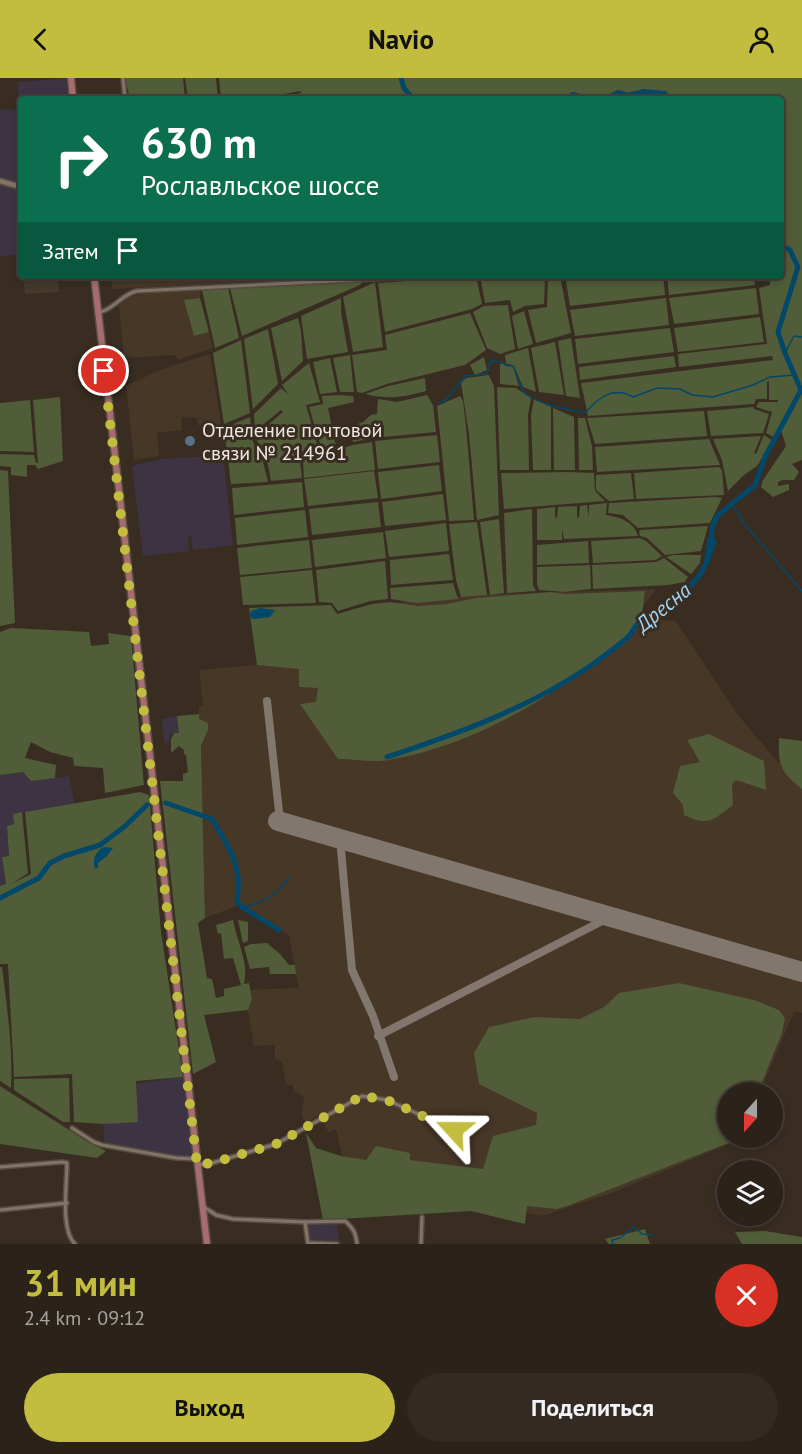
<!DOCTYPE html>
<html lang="ru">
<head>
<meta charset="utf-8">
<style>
	:root { --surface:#2b221a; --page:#332a23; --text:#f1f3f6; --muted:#a6a4a2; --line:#473f39; --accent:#c2bd3f }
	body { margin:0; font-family:"PT Sans",sans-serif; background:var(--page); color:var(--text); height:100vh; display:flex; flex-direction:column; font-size:22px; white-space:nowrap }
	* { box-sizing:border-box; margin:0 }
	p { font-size:20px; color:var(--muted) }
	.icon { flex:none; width:33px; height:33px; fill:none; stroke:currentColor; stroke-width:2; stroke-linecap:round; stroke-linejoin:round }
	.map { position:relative; height:1166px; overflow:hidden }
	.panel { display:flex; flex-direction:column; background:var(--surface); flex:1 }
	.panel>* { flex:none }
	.guide { position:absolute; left:18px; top:18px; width:766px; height:183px; border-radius:6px; box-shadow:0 3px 9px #0003,0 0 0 2px var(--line); background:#0b6e4f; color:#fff; overflow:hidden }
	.needle { width:39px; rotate:201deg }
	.tools { position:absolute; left:717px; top:1004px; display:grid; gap:12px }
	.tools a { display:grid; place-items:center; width:66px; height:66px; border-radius:50%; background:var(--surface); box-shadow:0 3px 9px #0003,0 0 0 2px var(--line); font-size:30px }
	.pin { position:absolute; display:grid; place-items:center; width:51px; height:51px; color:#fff; margin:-26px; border:3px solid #fff; border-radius:50%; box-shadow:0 2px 6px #0007 }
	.me { position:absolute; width:66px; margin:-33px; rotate:294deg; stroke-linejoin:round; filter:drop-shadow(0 0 4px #0008) }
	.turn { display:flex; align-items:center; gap:21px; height:126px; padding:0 24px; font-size:27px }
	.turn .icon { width:78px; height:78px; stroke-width:2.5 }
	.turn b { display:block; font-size:42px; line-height:51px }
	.then { display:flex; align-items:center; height:57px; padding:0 24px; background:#0003; gap:12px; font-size:22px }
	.round { display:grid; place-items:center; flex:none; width:63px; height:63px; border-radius:32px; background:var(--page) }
	.overview { display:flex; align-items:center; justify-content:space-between; height:102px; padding:0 24px }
	h1 { font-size:36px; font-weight:800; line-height:45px; color:var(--accent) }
	.button { display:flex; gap:12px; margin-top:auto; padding:12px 24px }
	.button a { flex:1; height:69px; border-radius:36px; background:var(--accent); color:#111; font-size:24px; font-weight:800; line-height:69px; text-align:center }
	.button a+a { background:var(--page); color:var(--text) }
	header { display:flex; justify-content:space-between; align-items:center; height:78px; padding:0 24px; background:var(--accent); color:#111; font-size:27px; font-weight:800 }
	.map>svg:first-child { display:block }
	.built { fill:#463727 }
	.industrial { fill:#3d3342 }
	.education { fill:#44392a }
	.green { fill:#515c38 }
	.water { fill:#02486a }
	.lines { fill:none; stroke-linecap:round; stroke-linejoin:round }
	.stream { stroke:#02486a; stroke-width:1.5 }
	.river { stroke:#02486a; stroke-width:5 }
	.taxiway { stroke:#82776e; stroke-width:8 }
	.runway { stroke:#82776e; stroke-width:20 }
	.street-casing { stroke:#564c42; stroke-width:6 }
	.secondary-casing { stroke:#564c42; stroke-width:8 }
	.primary-casing { stroke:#564c42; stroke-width:9 }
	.street { stroke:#817467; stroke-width:3 }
	.secondary { stroke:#817467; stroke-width:4.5 }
	.primary { stroke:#a66c6f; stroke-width:6 }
	.route { stroke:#c2bd3f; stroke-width:10; stroke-dasharray:0 18 }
	.service-dot { fill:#5c6f8a; stroke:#392d22; stroke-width:2 }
	.labels { text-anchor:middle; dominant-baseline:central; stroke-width:6; stroke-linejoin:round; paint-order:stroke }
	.poi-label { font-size:20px; fill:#efe7e0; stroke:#392d22; text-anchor:start }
	.water-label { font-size:21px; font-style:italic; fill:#a2d3f3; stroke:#392d22 }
</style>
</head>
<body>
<header><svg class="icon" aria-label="back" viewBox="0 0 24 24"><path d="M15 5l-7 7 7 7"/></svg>Navio<svg class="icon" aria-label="person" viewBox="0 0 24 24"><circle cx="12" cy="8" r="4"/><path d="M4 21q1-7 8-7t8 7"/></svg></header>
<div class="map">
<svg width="802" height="1166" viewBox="0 0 802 1166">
	<rect width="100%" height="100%" fill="#392d22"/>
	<g class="built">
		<path d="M111,198H337V200L112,211Z"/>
		<path d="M200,212V220L185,222L194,258L209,254L213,270L178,282L175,277L124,280L119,227L129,219L141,216Z"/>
		<path d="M210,276L221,346L199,348L197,340L181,339L182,352L157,355L159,378L134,382L126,308L162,291Z"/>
		<path d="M656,511L635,540L676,543L737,636L778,684L793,689L802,698V935L794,934L760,1014H728V1059H737L734,1064L609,1116L542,1138L493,1128L344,1086L336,1051L329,1055L319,1037L306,1044L302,1038L304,1019L293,1012V1007H286L282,984L275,981V967L254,968L248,932L252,922L250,912L299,910L289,857L239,827L205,840L201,668L208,652L199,641V629L203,628L199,592L257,587L265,588L274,586L385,526L470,517Z"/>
	</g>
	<g class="industrial">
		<path d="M66,0L69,21H21V105L0,99V31L19,32L18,4Z"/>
		<path d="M0,107L21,112V176L0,179Z"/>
		<path d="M223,377L233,467L193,472L191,458L188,459L189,473L143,478L132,388L161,381Z"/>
		<path d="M177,638L179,656L170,655L169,665H164L162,641Z"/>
		<path d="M23,694L31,703L69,698L75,727L13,736L14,746L7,748L9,778L2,779L6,807L0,808V697Z"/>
		<path d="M183,999L192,1077L187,1082L104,1068V1046L137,1043L136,1006Z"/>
		<path d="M305,1146H337L339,1166H307Z"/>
	</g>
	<path class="education" d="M23,198H58L59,214L25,216Z"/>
	<g class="green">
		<path d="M125,0H183L185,21H130Z"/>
		<path d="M185,0H216L218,21H188Z"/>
		<path d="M219,0H802V382L792,386L799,394L794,402H783L778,404V408L789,406V412L773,419L761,409L763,402L786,368L780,349L774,359L766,355L772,334L756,329L759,324H778V322H769V303L767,304V321H756L754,326L588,338L581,305L773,282L772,278L679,289L678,276L767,266L759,210L770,207L769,198H782V21H669L671,18L644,11L628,15L618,12L610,16L586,18L573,14L566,18L567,21H269L301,15V13L255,21H221Z"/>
		<path d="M476,198L482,226L472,231L385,254L378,205Z"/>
		<path d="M480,198H545L544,226L525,228L513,234L510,222L485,225Z"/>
		<path d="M548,198H560L571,255L536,265L528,232L547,229Z"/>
		<path d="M612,198H663L665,217L570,228L566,203Z"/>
		<path d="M667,198H754L755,207L669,217Z"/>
		<path d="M362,204L360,207L242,258L230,210Z"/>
		<path d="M375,204L383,269L353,274L343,219Z"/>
		<path d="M228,210L239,260L215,270L202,212Z"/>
		<path d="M756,210L759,236L674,246L669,220Z"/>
		<path d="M200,220L209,254L194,258L184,222Z"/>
		<path d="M341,220V234L348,274L307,281L301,238Z"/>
		<path d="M666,220L669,247L575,258L570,232Z"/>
		<path d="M508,227L515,271L500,276L487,270L473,234L484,228Z"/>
		<path d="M524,233L533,266L518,271L512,238Z"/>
		<path d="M470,235L486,272L465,287L387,306L362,315L357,314L352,277L387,272L385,257Z"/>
		<path d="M760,239L764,264L678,274L674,250Z"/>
		<path d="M298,240L301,253L303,283L282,303L271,250Z"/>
		<path d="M670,250L674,274L578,286L575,261Z"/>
		<path d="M268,251L278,306L253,331L244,261Z"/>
		<path d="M571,260L580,320L566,318L558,263Z"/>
		<path d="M241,262L250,335L224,346L213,275Z"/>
		<path d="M555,264L564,317L539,314L531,270Z"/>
		<path d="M528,270L536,314L523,309L514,288L506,286L505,277Z"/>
		<path d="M350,277L354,314H340L333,280Z"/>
		<path d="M674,278L676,289L580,302L579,289Z"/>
		<path d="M484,279L487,292L475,297L470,287Z"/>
		<path d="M330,280L337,314L320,316L313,284Z"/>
		<path d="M309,285L320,324L306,327L319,373L305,378L300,383L302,400L271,403L268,387L259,371L256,357L283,334L281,332L255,353L254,336L281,310L289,317L282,307Z"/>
		<path d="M502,285L506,288L513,289L519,308L500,306V286Z"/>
		<path d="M489,297L494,308L499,437L477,442L469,356L461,305L466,300Z"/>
		<path d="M425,300L426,313C405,319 388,322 365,316L388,308Z"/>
		<path d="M497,309L516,310L531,320L528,337L529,392H500Z"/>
		<path d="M339,317L353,318L354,324L328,330L336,369L322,372L309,329L323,326L322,318Z"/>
		<path d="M427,317L433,327L436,354L373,360L353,364L350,349L363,344L371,337L377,336L378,321L397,324Z"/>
		<path d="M460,318L463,323L466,348L474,442L449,443L437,328Z"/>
		<path d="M60,319L63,383L38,391L35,387H27V399L11,397V389L0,388V376L34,377L36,385H38L33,322Z"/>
		<path d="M534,321L551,329V392H533L531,337Z"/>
		<path d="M30,322L34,374L0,373V325Z"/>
		<path d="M753,329L754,331L769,336L763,355L711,358L707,333Z"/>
		<path d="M553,330L574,339L575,392H554Z"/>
		<path d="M704,333L707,358L595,366L587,340Z"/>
		<path d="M250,339L253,364L263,384L268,404L231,406L224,350Z"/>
		<path d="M578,340H585L592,368L593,392H579Z"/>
		<path d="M437,357L440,384L378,391L375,363Z"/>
		<path d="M764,357L773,363L757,388L744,397L728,413L722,382L713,361L761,358L754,375L756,376Z"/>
		<path d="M709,361L720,387L597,394L595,369Z"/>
		<path d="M372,364L375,392L304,400L303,384L307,381L353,367Z"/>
		<path d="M439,387L442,413L381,421L378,394Z"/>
		<path d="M719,389L722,392L724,417L636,421L634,395Z"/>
		<path d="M0,392L8,393L15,545L0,548Z"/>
		<path d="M374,393L378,420L308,428L304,401Z"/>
		<path d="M568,394L594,395L595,413L605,423L504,431L501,395Z"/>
		<path d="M631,395L634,421L609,423L596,412V397Z"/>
		<path d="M302,404L304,429L234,437L232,410Z"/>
		<path d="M443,416L446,442L385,448L382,424Z"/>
		<path d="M714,419L722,420L710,445L638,450L623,437L608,435L609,425Z"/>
		<path d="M378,424L381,449L312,457L309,431Z"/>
		<path d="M607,425L606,437C619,439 634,443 638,458L564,461L562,451V462H537V431L555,429V439L557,440L558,429L577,428V439L579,440L580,428L587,427L589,439V427Z"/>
		<path d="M532,431L533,507L536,513L507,515L504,435Z"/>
		<path d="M305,432L308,459L237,467L235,440Z"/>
		<path d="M499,441L504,515L490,517L480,444Z"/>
		<path d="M477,444L487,517L461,519L456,502L449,446Z"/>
		<path d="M446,445L449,473L389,479L385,453Z"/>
		<path d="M708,448L701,473L665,477L647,460L640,458L639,454L640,452Z"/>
		<path d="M383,454L386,480L315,489L312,462Z"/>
		<path d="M640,460L646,463L662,478L656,482L593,485L591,463Z"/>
		<path d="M309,462L312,490L240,497L237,470Z"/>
		<path d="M588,463L589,485L537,487V467Z"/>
		<path d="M449,476L453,502L391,507L390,482Z"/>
		<path d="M673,477H701L700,485L691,496L666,479Z"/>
		<path d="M664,480L688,499L685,504L668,507L593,511L592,487L656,484Z"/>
		<path d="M385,483L388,521L370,523L338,533L332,525L319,524L316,492Z"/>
		<path d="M590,487L591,511L565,514L539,512L537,507V489Z"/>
		<path d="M312,492L316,525L243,527L240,499Z"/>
		<path d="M453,505L458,521L417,525L391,521L390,510Z"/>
		<path d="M645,513L641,545C570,609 485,665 389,682C373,685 354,681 338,681L300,626L316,624L318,610L299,609V591L257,587L249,530L331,527L337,536L372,526L390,524L418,528L447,526L476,520L550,514L566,516Z"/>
		<path d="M11,550L89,554L91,568L109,566L108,555L131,558L144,707L105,715L103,690L74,688L73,680L50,674L31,664L25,680L56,687L55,700L31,703L23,694L0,697V554Z"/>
		<path d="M199,636V641L208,645V652L201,668L205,840L198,845L207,900L212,901L216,920L224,918V911L241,907L233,880L224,881L221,855L218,856L216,847L233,842C237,864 249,884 244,906L249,905L252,921L248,932L204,937L216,984L193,996L160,703H183V696L188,694L186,677L184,676V672L179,668L171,675V661L174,655H179L177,638Z"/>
		<path d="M709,656L764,683L766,712L736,702L732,706L733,727C713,742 709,749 684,737L683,727L673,715L680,688L700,684L687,662Z"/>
		<path d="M779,660L802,663V711C780,694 778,687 779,660Z"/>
		<path d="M140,714L149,717L161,854L183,999L136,1003L138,1044L104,1046L74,1044L72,996L14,999L8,886H0V808L6,806L2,779L9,778L7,748L14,746L13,736L22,734L28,795L13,805L31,796L25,734Z"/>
		<path d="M238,842L248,844V863L243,865Z"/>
		<path d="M267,865L280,876L289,887H295L296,896H270L269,889L250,891L244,869L251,866Z"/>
		<path d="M0,889H2C7,928 13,970 11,1010L0,1003Z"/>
		<path d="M679,905L754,922L779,932L785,940L782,955L758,1014H728V1059H737L736,1062L570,1127L557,1131L527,1128L525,1146L471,1133L323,1142L306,1055L316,1070L341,1078L366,1082L376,1068L410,1075V1082L483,1091L493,1058L536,1047L537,1035L479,1006L474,975L489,949L535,939L580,941L604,929L619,915Z"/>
		<path d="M69,1000L70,1044H63L14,1012V1001Z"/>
		<path d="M0,1008L88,1064L106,1073L97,1080L0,1066Z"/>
		<path d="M645,1151L650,1166H609L605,1161Z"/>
		<path d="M765,1153L802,1159V1166H742L735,1154Z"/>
	</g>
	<g class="water">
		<path d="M644,11L666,13L671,19L669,21L648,19L645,21H567L566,18L573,14L586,18L610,16L618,12L628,15Z"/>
		<path d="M708,459L717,462L709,486L704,483Z"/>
		<path d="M260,530L275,532L270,539L253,541L250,538L251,533Z"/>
		<path d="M104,769L113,770L107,778L98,785V790L95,791C92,782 95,774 104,769Z"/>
	</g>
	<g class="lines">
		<g class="stream">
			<path d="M785,275L794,258L802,259"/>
			<path d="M439,325L446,322L465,298L487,296L491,282L513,288C517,295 518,304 522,311C530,325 567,332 582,334"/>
			<path d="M585,335C599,319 613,308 633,319L657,310L680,311L692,317L713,319L753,307L770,299L795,297"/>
			<path d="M732,426L745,447L802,513"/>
			<path d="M242,829C264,826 276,816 290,799"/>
			<path d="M613,1166L612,1162L620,1160L634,1149L642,1156L653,1157"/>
		</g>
		<g class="river">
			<path d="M401,0L404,10L413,21"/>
			<path d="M664,18L680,21"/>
			<path d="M711,467L712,451L717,438L755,407L765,379L801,312L785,275L778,254L798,189L790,172L782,168"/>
			<path d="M387,679C457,656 529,630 590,588C602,580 616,569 627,560C633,555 634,547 641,543C667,522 699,513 708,479"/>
			<path d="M166,725L212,741C229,770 243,787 237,823L242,829L279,852"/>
			<path d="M0,820L39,800L50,785L64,778L100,767L124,749L147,727"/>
		</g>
		<g class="taxiway">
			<path d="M267,623L280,743"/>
			<path d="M340,761L352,892L373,938L394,999"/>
			<path d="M378,958L610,839"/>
		</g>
		<path class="runway" d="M278,743L802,894"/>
		<g class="street-casing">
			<g id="street">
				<path d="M123,0L125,21"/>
				<path d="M100,234C114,231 122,216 137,213L431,198"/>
				<path d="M72,1050L94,1064L102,1067L176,1080L196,1081"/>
				<path d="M199,1087L212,1085L276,1066L362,1018L387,1022L454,1052"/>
				<path d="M0,1089L62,1084L67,1085C67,1106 60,1152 75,1166"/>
				<path d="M204,1129L216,1137L233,1141L305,1144L345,1143C353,1150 356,1155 357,1166"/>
				<path d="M0,1132L67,1125"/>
				<path d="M305,1144L308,1166"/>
				<path d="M308,1165L337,1166"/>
				<path d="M421,1166L422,1139"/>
			</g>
		</g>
		<g class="secondary-casing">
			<path id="secondary" d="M0,103L21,109"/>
		</g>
		<g class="primary-casing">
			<g id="primary">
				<path d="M71,0L73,21"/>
				<path d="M94,198L207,1166"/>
			</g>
		</g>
		<use href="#street" class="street"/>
		<use href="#secondary" class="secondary"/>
		<use href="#primary" class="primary"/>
	</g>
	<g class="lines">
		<path class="route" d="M104,293L197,1087L212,1085L276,1066L362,1018L387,1022L454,1052"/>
	</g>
	<circle class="service-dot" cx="190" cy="363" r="6"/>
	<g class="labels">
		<g class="poi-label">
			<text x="202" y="352">Отделение почтовой<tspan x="202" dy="23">связи № 214961</tspan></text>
		</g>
		<g class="water-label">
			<text transform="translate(663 529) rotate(-39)">Дресна</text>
		</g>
	</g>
</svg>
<div class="tools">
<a><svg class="needle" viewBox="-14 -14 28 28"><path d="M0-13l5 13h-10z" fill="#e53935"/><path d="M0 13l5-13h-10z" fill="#a6a4a2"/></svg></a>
<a><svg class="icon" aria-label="layers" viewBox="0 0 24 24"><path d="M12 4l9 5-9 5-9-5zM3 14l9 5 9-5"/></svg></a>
</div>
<div class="pin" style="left:104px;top:293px;background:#d93025"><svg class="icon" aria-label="arrive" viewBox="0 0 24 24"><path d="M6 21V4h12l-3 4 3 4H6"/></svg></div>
<svg class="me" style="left:454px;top:1052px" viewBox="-20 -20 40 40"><path d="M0-17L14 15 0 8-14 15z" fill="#c2bd3f" stroke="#fff" stroke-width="4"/></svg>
<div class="guide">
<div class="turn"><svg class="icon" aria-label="right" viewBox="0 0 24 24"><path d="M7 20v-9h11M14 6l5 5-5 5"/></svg><div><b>630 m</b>Рославльское шоссе</div></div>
<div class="then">Затем<svg class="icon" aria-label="arrive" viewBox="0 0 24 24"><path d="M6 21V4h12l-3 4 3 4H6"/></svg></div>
</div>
</div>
<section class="panel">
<div class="overview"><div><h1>31 мин</h1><p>2.4 km · 09:12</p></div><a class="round" style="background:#d93025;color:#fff"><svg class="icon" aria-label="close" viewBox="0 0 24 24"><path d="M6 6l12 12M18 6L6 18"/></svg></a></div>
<div class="button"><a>Выход</a><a>Поделиться</a></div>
</section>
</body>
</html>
